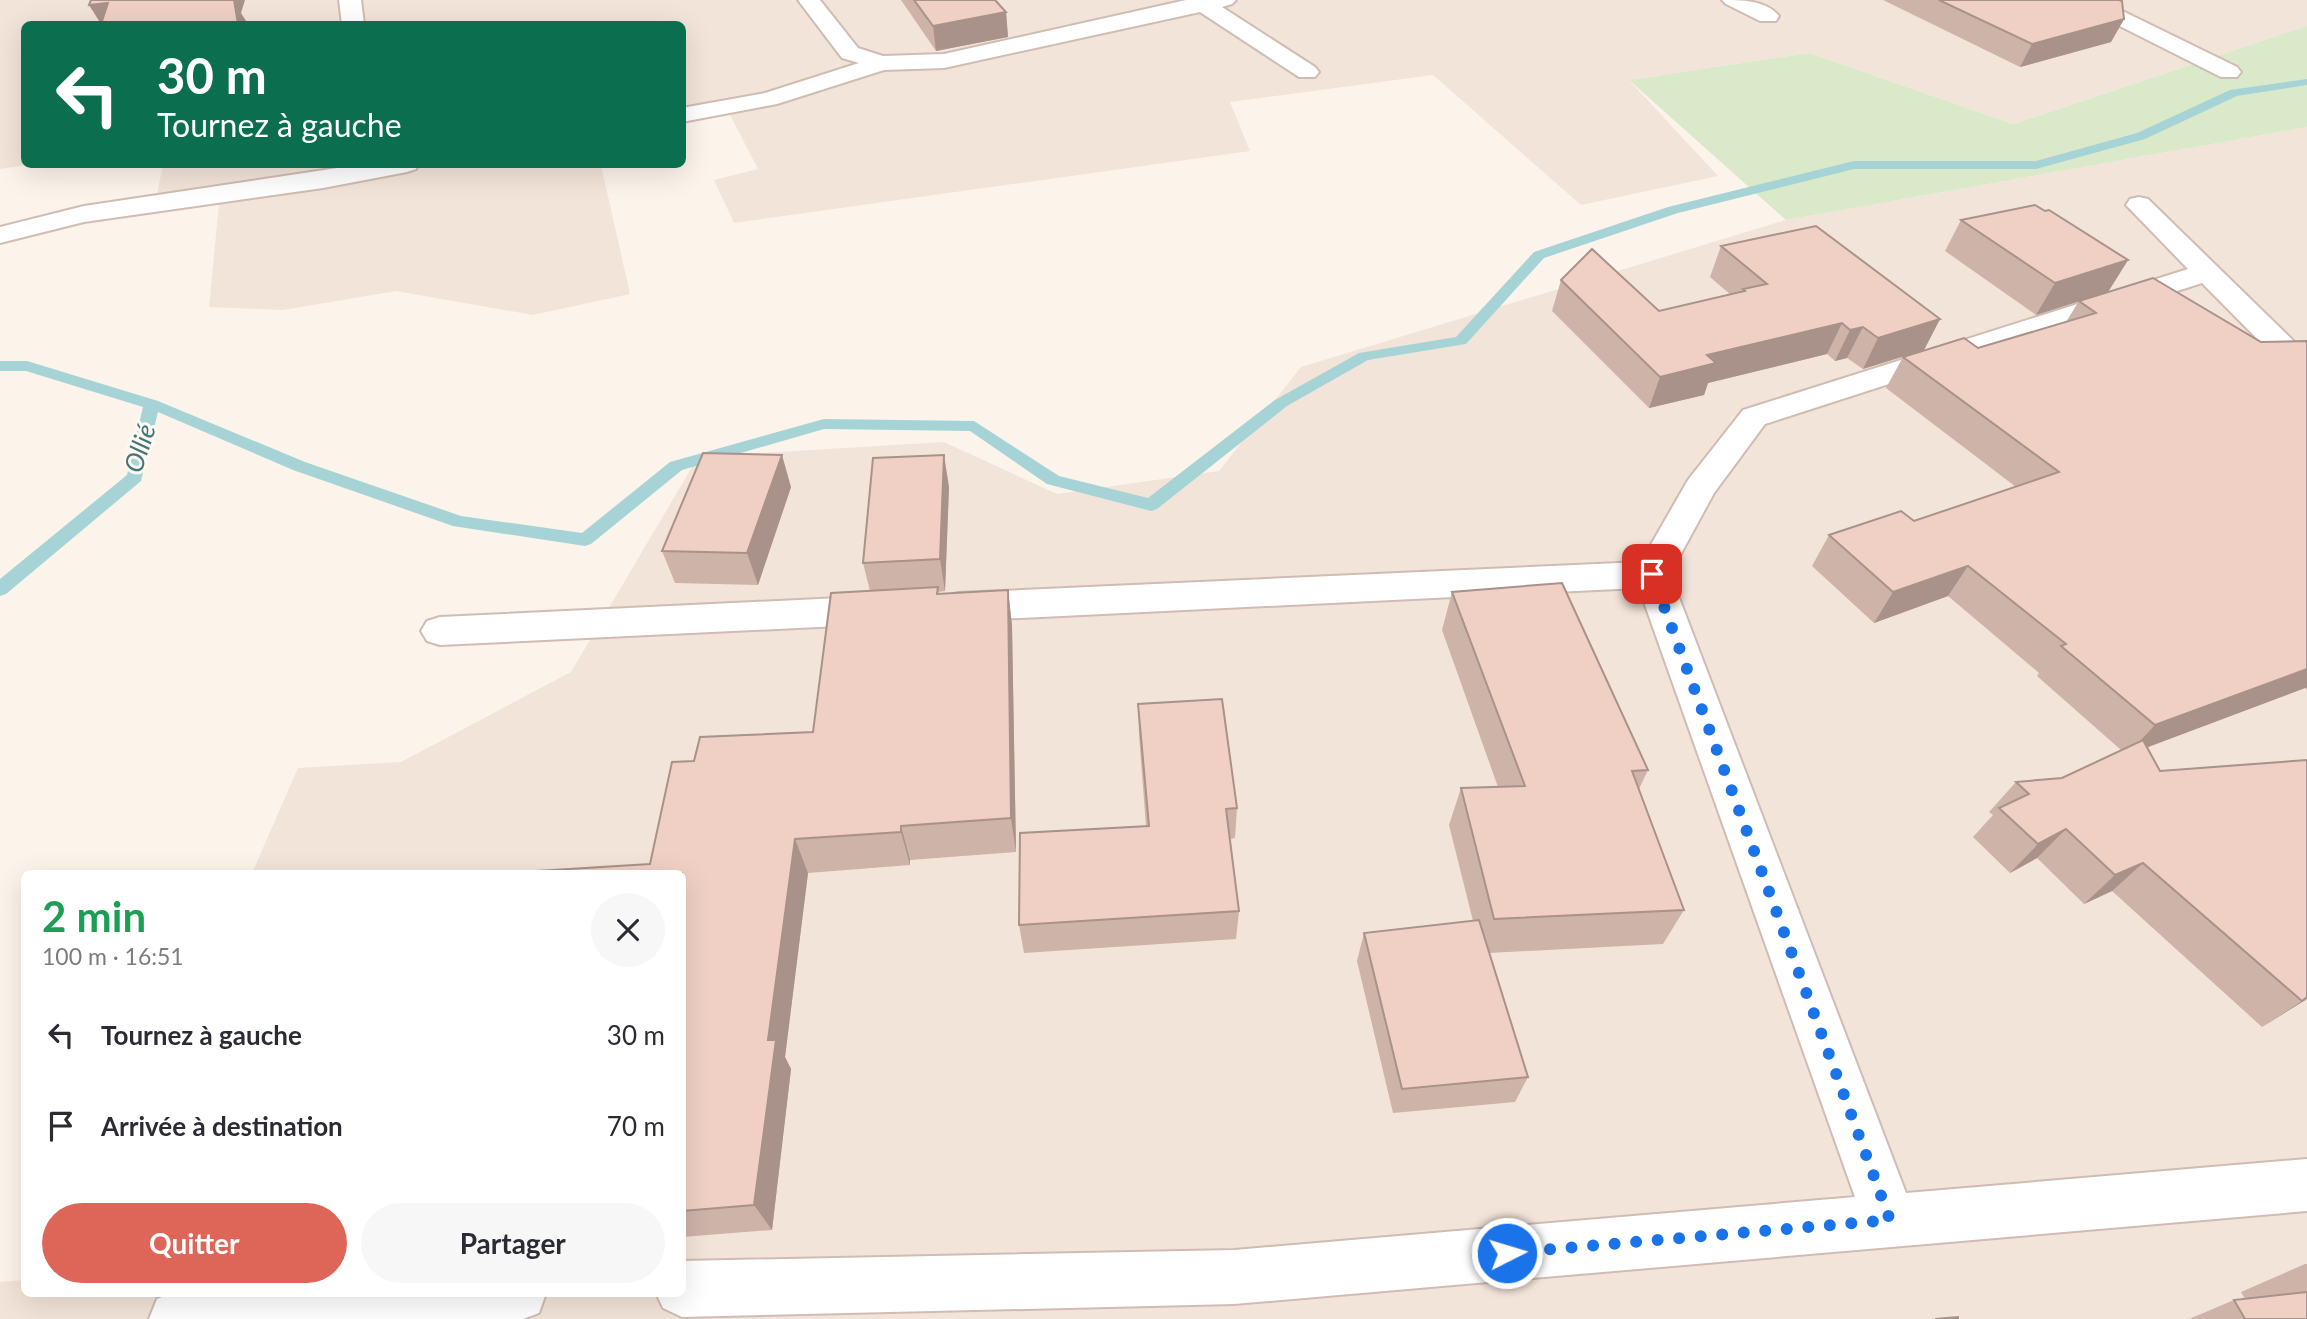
<!DOCTYPE html>
<html lang="fr">
<head>
<meta charset="utf-8">
<style>
	:root { --surface:#fff; --page:#f7f7f7; --text:#2b2b33; --muted:#7c7c81; --accent:#de6658 }
	body { margin:0; font-family:Lato,sans-serif; background:var(--page); color:var(--text); height:100vh; display:flex; flex-direction:column; font-size:26px; white-space:nowrap }
	* { box-sizing:border-box; margin:0 }
	p { font-size:23px; color:var(--muted) }
	.icon { flex:none; width:38px; height:38px; fill:none; stroke:currentColor; stroke-width:2; stroke-linecap:round; stroke-linejoin:round }
	.map { position:relative; flex:1; overflow:hidden }
	.panel { position:absolute; left:21px; top:870px; width:665px; height:427px; display:flex; flex-direction:column; background:var(--surface); border-radius:10px; box-shadow:0 7px 28px #0002 }
	.panel>* { flex:none }
	.guide { position:absolute; left:21px; top:21px; width:665px; height:147px; border-radius:10px; box-shadow:0 7px 28px #0002; background:#0b6e4f; color:#fff; overflow:hidden }
	.pin { position:absolute; display:grid; place-items:center; width:60px; height:60px; color:#fff; margin:-30px; border-radius:14px; box-shadow:0 4px 10px #0006 }
	.me { position:absolute; width:77px; margin:-38px; rotate:85deg; stroke-linejoin:round; filter:drop-shadow(0 0 5px #0008) }
	.turn { display:flex; align-items:center; gap:24px; height:147px; padding:0 21px; font-size:32px }
	.turn .icon { width:91px; height:91px; stroke-width:2.5 }
	.turn b { display:block; font-size:49px; line-height:60px }
	.round { display:grid; place-items:center; flex:none; width:74px; height:74px; border-radius:37px; background:var(--page) }
	.headline { display:flex; align-items:center; justify-content:space-between; height:119px; padding:0 21px }
	h1 { font-size:42px; font-weight:700; line-height:52px; color:#1e9e55 }
	.action { display:flex; gap:14px; margin-top:auto; padding:14px 21px }
	.action a { flex:1; height:80px; border-radius:42px; background:var(--accent); color:#fff; font-size:28px; font-weight:700; line-height:80px; text-align:center }
	.action a+a { background:var(--page); color:var(--text) }
	ul { padding:0; list-style:none }
	li { display:flex; align-items:center; gap:21px; height:91px; padding:0 21px }
	li div { flex:1 }
	li b { display:block; font-size:26px }
	li em { font-style:normal }
	.map>svg:first-child { display:block }
	.residential { fill:#f3e4d9 }
	.green { fill:#dae9c9 }
	.lines { fill:none; stroke-linecap:round; stroke-linejoin:round }
	.stream { fill:#a6d4d6; fill-rule:evenodd }
	.street-casing { stroke:#d0bcb3; stroke-width:4 }
	.street { fill:#fff; fill-rule:evenodd }
	.wall { fill:#ceb3a9 }
	.shaded-wall { fill:#a89289 }
	.building { fill:#f0d0c4; stroke:#a89289; stroke-width:2 }
	.route { stroke:#1a73e8; stroke-width:12; stroke-dasharray:0 21.6 }
	.labels { text-anchor:middle; dominant-baseline:central; stroke-width:6; stroke-linejoin:round; paint-order:stroke }
	.water-label { font-size:26px; font-style:italic; fill:#427779; stroke:#fef8f1 }
</style>
</head>
<body>
<div class="map">
<svg width="2307" height="1319" viewBox="0 0 2307 1319">
	<rect width="100%" height="100%" fill="#fcf3eb"/>
	<g class="residential">
		<path d="M0,0H2307V26L2013,124L1809,53L1629,80L1718,176L1581,205L1433,75L1230,102L1250,151L734,223L714,180L758,169L728,111L683,118L682,24H24L26,165L0,169Z"/>
		<path d="M2307,127V1319H0V1282L24,1280V1293H682V873H252L298,768L401,762L571,672L698,457L944,442L1057,494L1219,471L1301,367L1786,220Z"/>
		<path d="M163,165H601L630,294L533,315L396,291L283,310L209,307L220,194L156,199Z"/>
	</g>
	<path class="green" d="M2307,26V127L1786,220L1629,80L1809,53L2013,124Z"/>
	<g class="lines">
		<path class="stream" d="M2307,79V85L2237,96L2145,139L2036,169H1854L1678,213L1544,258L1466,344L1368,360L1287,406L1157,509L1151,511L1047,484L970,431L824,429L682,470L591,544L585,546L453,526L293,470L158,412L141,481L6,594L0,596V579L127,475L143,407L26,371H0V361H27L158,401L305,462L461,516L582,533L670,462L824,419L974,421L1059,476L1148,498L1275,400L1359,353L1456,337L1534,252L1668,207L1854,161H2036L2137,133L2230,90Z"/>
		<g class="street-casing">
			<g id="street">
				<path d="M339,0H361L364,24H342Z"/>
				<path d="M798,0H820L858,48L883,56L944,54L1186,0H1236L1232,4L1222,7L1315,67L1319,72L1315,77H1299L1200,12L944,68L884,70L777,104L682,122V108L765,93L859,63L842,58Z"/>
				<path d="M1722,0C1741,0 1766,0 1779,16L1776,21H1760L1726,4Z"/>
				<path d="M2072,0H2100L2237,67L2241,72L2237,77H2221L2076,4Z"/>
				<path d="M364,164H419L416,169L407,172L323,188L84,222L0,243V227L84,206Z"/>
				<path d="M2139,197L2148,199L2307,354V380L2296,378L2202,283L1765,424L1714,493L1670,574L1906,1193L2307,1159V1211L1234,1304L682,1317L663,1308L656,1293H682V1261L1234,1250L1855,1197L1639,588L958,621L945,617L939,607L945,597L958,593L1641,562L1688,480L1743,410L2188,269L2126,205L2130,199Z"/>
				<path d="M881,596L894,600L900,610L894,620L881,624L440,645L427,641L421,631L427,621L440,617Z"/>
				<path d="M172,1293H546L539,1313L523,1319H149L157,1299Z"/>
			</g>
		</g>
		<use href="#street" class="street"/>
	</g>
	<g class="wall">
		<path d="M901,0H995L1006,12L1008,37L936,51Z"/>
		<path d="M1883,0H2119L2124,19L2111,42L2020,67Z"/>
		<path d="M1961,220L2128,260L2108,292L2036,315L1945,251Z"/>
		<path d="M1721,246L1940,319L1924,350L1863,369L1847,358L1835,361L1827,354L1708,383L1704,395L1649,408L1552,311L1561,280L1659,311L1731,295L1710,277Z"/>
		<path d="M2079,301L2261,342L2307,341V690L2305,688L2147,747L2160,771L2307,760V999L2262,1027L2112,891L2084,904L2037,858L2010,873L1973,837L1993,815L1989,812L2016,782L2062,778L2121,750L2037,676L2039,673L1948,596L1874,623L1812,566L1829,535L1914,521L2016,487L1886,388L1903,357L1978,348L2066,322Z"/>
		<path d="M791,487L758,585L675,583L662,551Z"/>
		<path d="M949,487L945,591L938,592L939,594L1008,590L1012,626L1016,852L910,860V865L808,873L785,1057L791,1069L772,1230L682,1237V873L650,864L694,761L813,732L870,591L863,563Z"/>
		<path d="M1452,592L1648,770L1639,789L1684,910L1663,944L1489,953L1528,1077L1515,1102L1393,1113L1357,961L1364,933L1473,921L1449,825L1461,788L1498,787L1442,630Z"/>
		<path d="M1138,704L1237,808L1235,838L1230,839L1239,911L1236,939L1024,953L1019,925L1146,826L1139,735Z"/>
		<path d="M2305,1264H2307V1319H2189L2234,1300L2245,1299L2241,1292Z"/>
	</g>
	<g class="shaded-wall">
		<path d="M223,0H245L241,13L248,24H236Z"/>
		<path d="M108,3L121,24H101L89,5Z"/>
		<path d="M1006,12L1008,37L936,51L933,26Z"/>
		<path d="M2124,19L2111,42L2020,67L2032,44Z"/>
		<path d="M2128,260L2108,292L2036,315L2055,283Z"/>
		<path d="M1940,319L1924,350L1863,369L1878,338Z"/>
		<path d="M1842,323L1827,354L1708,383L1704,395L1649,408L1660,377L1707,355Z"/>
		<path d="M1863,327L1847,358L1835,361L1850,330Z"/>
		<path d="M782,455L791,487L758,585L747,553Z"/>
		<path d="M944,455L949,487L945,591L940,559Z"/>
		<path d="M1968,566L1948,596L1874,623L1893,592Z"/>
		<path d="M1008,590L1012,626L1016,852L1011,818Z"/>
		<path d="M2307,669V687L2305,688L2127,755L2155,725Z"/>
		<path d="M901,826L910,860V865L901,832Z"/>
		<path d="M2066,829L2037,858L2010,873L2038,844Z"/>
		<path d="M795,839L808,873L785,1057L791,1069L772,1230L754,1205L768,1040Z"/>
		<path d="M2143,863L2112,891L2084,904L2115,875Z"/>
		<path d="M2307,997V999L2262,1027L2302,1001Z"/>
	</g>
	<g class="building">
		<path d="M91,0H234L238,24H101L108,3L89,5Z"/>
		<path d="M914,0H995L1006,12L933,26Z"/>
		<path d="M1939,0H2119L2122,1L2124,19L2032,44Z"/>
		<path d="M2035,205L2045,211L2049,210L2128,260L2055,283L1961,220Z"/>
		<path d="M1816,226L1940,319L1878,338L1863,327L1850,330L1842,323L1707,355L1716,363L1660,377L1561,280L1592,249L1659,311L1745,291L1743,289L1767,284L1721,246Z"/>
		<path d="M2153,278L2261,342L2307,341V669L2155,725L2061,646L2066,644L1968,566L1893,592L1829,535L1901,511L1914,521L2059,472L1903,357L1964,338L1978,348L2096,313L2079,301Z"/>
		<path d="M703,453L782,455L747,553L662,551Z"/>
		<path d="M944,455L940,559L863,563L873,458Z"/>
		<path d="M1562,583L1648,770L1632,771L1684,910L1494,919L1461,788L1525,786L1452,592Z"/>
		<path d="M938,587L937,594L1008,590L1011,818L901,826V832L795,839L768,1040H776L754,1205L682,1211V873H505L650,864L672,762L694,761L700,737L813,732L831,593Z"/>
		<path d="M1222,699L1237,808L1226,809L1239,911L1019,925L1020,833L1149,826L1138,704Z"/>
		<path d="M2143,740L2160,771L2307,760V997L2302,1001L2143,863L2115,875L2066,829L2038,844L1999,808L2029,794L2016,782L2062,778Z"/>
		<path d="M1479,920L1528,1077L1402,1089L1364,933Z"/>
		<path d="M2307,1292V1319H2245L2234,1300Z"/>
		<path d="M1958,1317V1319H1935Z"/>
	</g>
	<g class="lines">
		<path class="route" d="M1507,1253L1890,1220L1652,574"/>
	</g>
	<g class="labels">
		<g class="water-label">
			<text transform="translate(139 448) rotate(-72)">Ollié</text>
		</g>
	</g>
</svg>
<div class="pin" style="left:1652px;top:574px;background:#d93025"><svg class="icon" aria-label="arrive" viewBox="0 0 24 24"><path d="M6 21V4h12l-3 4 3 4H6"/></svg></div>
<svg class="me" style="left:1507px;top:1253px" viewBox="-20 -20 40 40"><circle r="17" fill="#1a73e8" stroke="#fff" stroke-width="3"/><path d="M0-11L8 9 0 5-8 9z" fill="#fff"/></svg>
<div class="guide">
<div class="turn"><svg class="icon" aria-label="left" viewBox="0 0 24 24"><path d="M17 20v-9H6M10 6l-5 5 5 5"/></svg><div><b>30 m</b>Tournez à gauche</div></div>
</div>
<section class="panel">
<div class="headline"><div><h1>2 min</h1><p>100 m · 16:51</p></div><a class="round"><svg class="icon" aria-label="close" viewBox="0 0 24 24"><path d="M6 6l12 12M18 6L6 18"/></svg></a></div>
<ul>
<li><svg class="icon" aria-label="left" viewBox="0 0 24 24"><path d="M17 20v-9H6M10 6l-5 5 5 5"/></svg><div><b>Tournez à gauche</b></div><em>30 m</em></li>
<li><svg class="icon" aria-label="arrive" viewBox="0 0 24 24"><path d="M6 21V4h12l-3 4 3 4H6"/></svg><div><b>Arrivée à destination</b></div><em>70 m</em></li>
</ul>
<div class="action"><a>Quitter</a><a>Partager</a></div>
</section>
</div>
</body>
</html>
